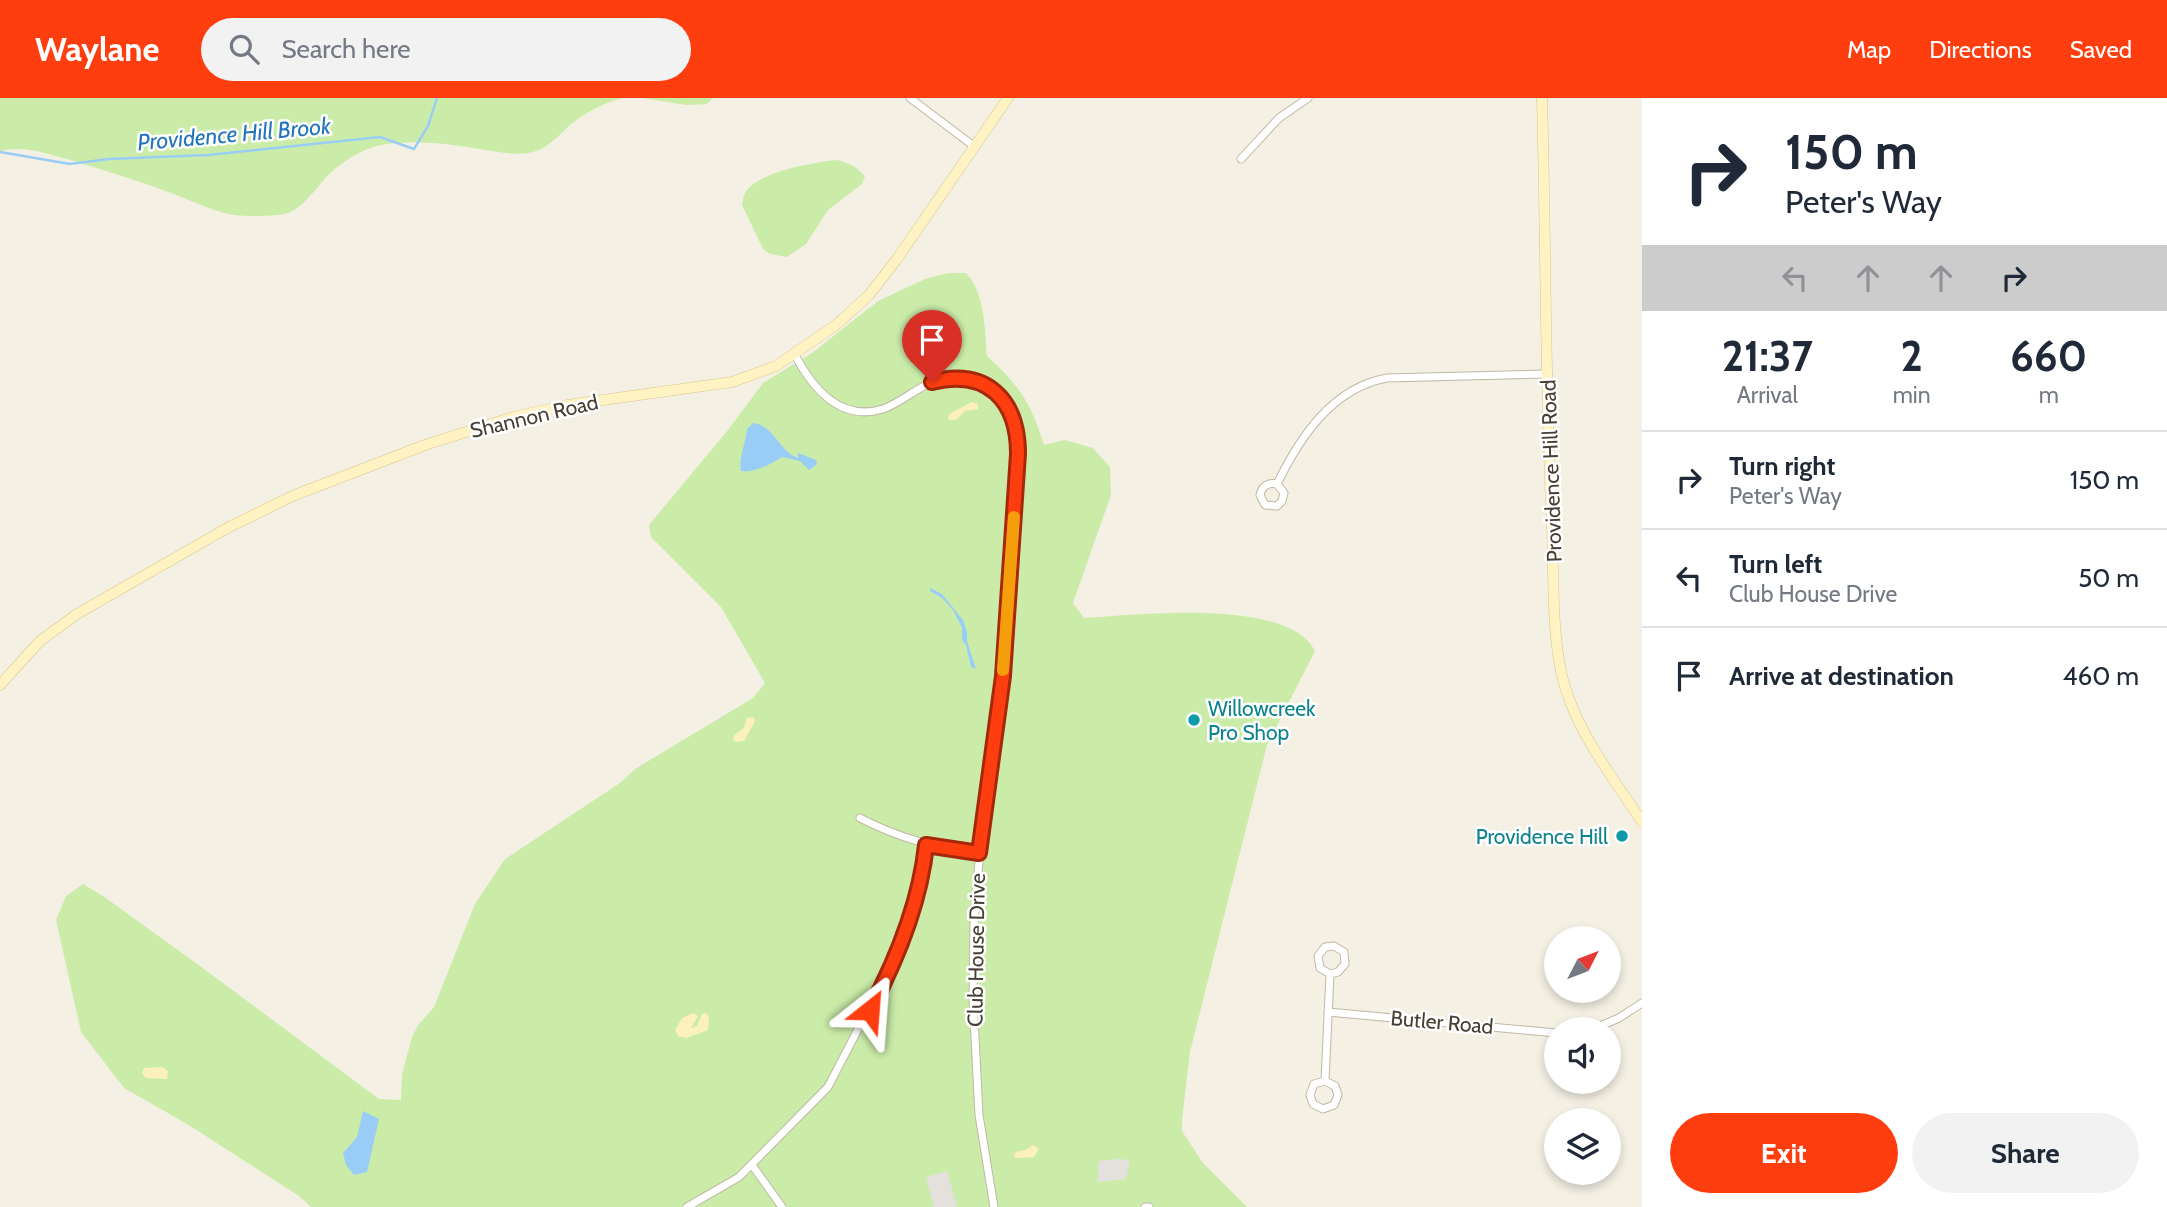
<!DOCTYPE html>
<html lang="en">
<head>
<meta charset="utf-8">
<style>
	:root { --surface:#fff; --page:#f2f2f3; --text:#1f2937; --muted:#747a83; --line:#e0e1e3; --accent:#ff3e10 }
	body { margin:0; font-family:Cabin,sans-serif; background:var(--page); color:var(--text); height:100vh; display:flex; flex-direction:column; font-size:26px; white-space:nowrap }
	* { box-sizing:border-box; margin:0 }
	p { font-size:23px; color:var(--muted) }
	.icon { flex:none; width:38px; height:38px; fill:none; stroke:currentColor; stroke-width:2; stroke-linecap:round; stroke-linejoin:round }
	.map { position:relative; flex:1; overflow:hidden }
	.details { display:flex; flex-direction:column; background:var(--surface); width:525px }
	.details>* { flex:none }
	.guide { background:#fff; color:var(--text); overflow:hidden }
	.needle { width:46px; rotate:48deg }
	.fabs { position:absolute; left:1544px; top:828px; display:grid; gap:14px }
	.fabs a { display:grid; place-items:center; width:77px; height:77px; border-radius:50%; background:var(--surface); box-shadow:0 4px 10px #0003; font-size:35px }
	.pin { position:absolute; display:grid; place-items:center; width:60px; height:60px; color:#fff; margin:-72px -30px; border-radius:50% 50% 50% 0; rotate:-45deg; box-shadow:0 0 7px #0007 }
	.pin .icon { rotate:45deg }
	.me { position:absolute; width:77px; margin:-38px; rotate:28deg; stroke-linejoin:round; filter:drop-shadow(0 0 5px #0008) }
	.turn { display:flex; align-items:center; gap:24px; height:147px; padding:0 28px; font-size:32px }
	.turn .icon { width:91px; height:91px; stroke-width:2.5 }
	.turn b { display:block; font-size:49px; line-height:60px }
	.lanes { display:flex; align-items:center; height:66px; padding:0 28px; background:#0003; justify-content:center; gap:35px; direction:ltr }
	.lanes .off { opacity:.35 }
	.eta { display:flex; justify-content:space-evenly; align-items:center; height:119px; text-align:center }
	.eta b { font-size:42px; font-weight:700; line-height:49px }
	.primary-button { display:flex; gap:14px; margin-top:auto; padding:14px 28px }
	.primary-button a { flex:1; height:80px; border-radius:42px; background:var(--accent); color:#fff; font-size:28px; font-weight:700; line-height:80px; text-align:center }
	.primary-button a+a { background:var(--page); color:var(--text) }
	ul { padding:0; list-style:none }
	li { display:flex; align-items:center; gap:21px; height:98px; padding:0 28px; border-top:2px solid var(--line) }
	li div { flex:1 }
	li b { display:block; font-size:26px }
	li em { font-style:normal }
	header { display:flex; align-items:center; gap:42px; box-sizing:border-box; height:98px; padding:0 35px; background:var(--accent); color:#fff }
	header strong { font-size:33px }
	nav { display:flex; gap:38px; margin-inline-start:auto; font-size:24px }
	.search { width:490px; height:63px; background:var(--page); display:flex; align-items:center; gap:18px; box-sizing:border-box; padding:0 24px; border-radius:38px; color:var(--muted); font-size:26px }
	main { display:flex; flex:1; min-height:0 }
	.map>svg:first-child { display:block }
	.green { fill:#cbeca9 }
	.sand { fill:#fcf1bc }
	.parking { fill:#e4e1dd }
	.water { fill:#9acdf6 }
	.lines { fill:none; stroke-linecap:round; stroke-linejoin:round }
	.stream { stroke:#9acdf6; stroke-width:2.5 }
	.street-casing { stroke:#c0b8a6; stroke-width:9 }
	.secondary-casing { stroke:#d7c88f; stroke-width:11 }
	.street { stroke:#fff; stroke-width:7 }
	.secondary { stroke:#fff3c3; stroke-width:10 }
	.route-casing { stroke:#a6280a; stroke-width:18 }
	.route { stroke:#ff3e10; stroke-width:12 }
	.slow { stroke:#f59e0b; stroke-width:12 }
	.culture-dot { fill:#0f9aa8; stroke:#fff; stroke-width:2.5 }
	.labels { text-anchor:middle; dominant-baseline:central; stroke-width:5; stroke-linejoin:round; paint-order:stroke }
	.street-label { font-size:21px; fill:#464033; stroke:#fff }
	.culture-label { font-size:21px; fill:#0d838f; stroke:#fff; text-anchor:start }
	.water-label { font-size:23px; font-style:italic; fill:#2375bb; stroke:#fff }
</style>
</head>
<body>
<header>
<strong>Waylane</strong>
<div class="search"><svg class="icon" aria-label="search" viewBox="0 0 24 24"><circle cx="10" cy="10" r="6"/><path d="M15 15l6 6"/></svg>Search here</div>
<nav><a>Map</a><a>Directions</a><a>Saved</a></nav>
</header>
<main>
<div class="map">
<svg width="1642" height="1109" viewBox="0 0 1642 1109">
	<rect width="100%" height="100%" fill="#f4f0e4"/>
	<g class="green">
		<path d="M0,0H623C605,4 585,15 571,26C559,37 548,50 533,54C517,58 501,54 485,52C449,46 392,37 359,55C346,62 331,72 322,84C310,98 297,117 277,117C263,118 247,119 234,117C213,113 193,104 174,96C139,83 103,72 67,61C45,55 23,47 0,53Z"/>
		<path d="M643,0H713L707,6L686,7Z"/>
		<path d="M838,62L854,68L865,78L862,86L828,112L806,146L787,159L770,156L763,151L742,107C743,101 744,95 748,91C763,73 815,64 838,62Z"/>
		<path d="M949,175H966C985,194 985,233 987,258C1021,290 1030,303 1044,347L1065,342L1093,350L1110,369L1111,397L1073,505L1084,520C1135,517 1289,499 1315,553L1267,647L1190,954L1182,1022V1033L1203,1065L1247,1109H311L299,1098L187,1026L124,990L81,934L56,822L66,798L83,786L103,798L200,868L379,1001L401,1002L402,976L412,939L418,927L434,909L475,806L505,761L620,685L635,671L753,600L765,585L721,509L651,439L649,427L728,332L763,285L812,255L878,203L925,181Z"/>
	</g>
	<g class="sand">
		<path d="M972,304L978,306V311L965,313L956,322H949L948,318L951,315Z"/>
		<path d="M753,619L755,623L744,643L736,644L733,641L734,637L744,630L747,620Z"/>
		<path d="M693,915L698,918L691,930L697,928L702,916L705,915L709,918L708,932L686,940L678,938L675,932L682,920Z"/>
		<path d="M162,969L168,973L167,981L146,980L142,975L144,970Z"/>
		<path d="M1033,1047L1039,1051L1034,1059L1016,1060L1014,1058L1016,1054L1026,1052Z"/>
	</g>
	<g class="parking">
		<path d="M1119,1061L1130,1062L1126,1081L1098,1084V1063Z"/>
		<path d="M947,1073L957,1109H934L926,1079Z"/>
	</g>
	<g class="water">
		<path d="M753,325C774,327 779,353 798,360V355L816,362L817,366L809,372L800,363L782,359C772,366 754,375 741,373C738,361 746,344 747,331Z"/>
		<path d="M930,490L942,496L963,522L967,534V543L976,571L971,569L966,547L962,542V530L953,512L942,500L930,493Z"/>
		<path d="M363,1013L379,1021L367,1074L354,1077L346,1067L343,1055L357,1039Z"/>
	</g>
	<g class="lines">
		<path class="stream" d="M0,54L70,66L109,61L208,57L380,39L414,51L428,28L437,0"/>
		<g class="street-casing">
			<g id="street">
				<path d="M910,0L975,49"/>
				<path d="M1241,61L1279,20L1308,0"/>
				<path d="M795,257C813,291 840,324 883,311C900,305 914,292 930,285C973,265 1008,296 1018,337L1003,578L982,726L974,826L973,900L979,1017L994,1109"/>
				<path d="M1277,386L1284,395L1282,403L1277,408L1265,407L1260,397C1262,388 1268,384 1277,386C1300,339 1332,290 1387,280L1548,276"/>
				<path d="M860,720C903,742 932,748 979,755"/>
				<path d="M1328,914L1556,935"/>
				<path d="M1593,931L1619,920L1642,905"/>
				<path d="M1325,983L1335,988L1338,997L1334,1007L1323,1011L1313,1006L1310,997L1314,986L1325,983L1330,876L1338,874L1345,866L1344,854L1334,848L1325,849L1318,858L1320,870L1330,876"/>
				<path d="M752,1067L782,1109"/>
				<path d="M687,1109L739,1079L828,989L894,862L919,791L926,747"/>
				<path d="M1145,1109H1149"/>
			</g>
		</g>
		<g class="secondary-casing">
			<g id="secondary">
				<path d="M1542,0C1546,143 1545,286 1552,429C1554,476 1551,548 1566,592C1581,640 1615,682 1642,724"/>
				<path d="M0,587L40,543L77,516L229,429L295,397L425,347L513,319L567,307L732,284L776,268L836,227L869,197L897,161L1008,0"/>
			</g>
		</g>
		<use href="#street" class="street"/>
		<use href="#secondary" class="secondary"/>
	</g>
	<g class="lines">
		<g class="route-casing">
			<path id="route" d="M870,912C897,861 920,805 926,747L979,755L1003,578L1018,356C1018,302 987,270 932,284"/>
		</g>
		<use href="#route" class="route"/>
		<path class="slow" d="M1003,572L1014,419"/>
	</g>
	<g class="culture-dot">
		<circle cx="1194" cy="622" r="7"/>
		<circle cx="1622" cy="738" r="7"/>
	</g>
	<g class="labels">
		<g class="street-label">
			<text transform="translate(534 318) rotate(-13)">Shannon Road</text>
			<text transform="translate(1551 373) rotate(-92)">Providence Hill Road</text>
			<text transform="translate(976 852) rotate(-89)">Club House Drive</text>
			<text transform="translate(1442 924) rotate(5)">Butler Road</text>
		</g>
		<g class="culture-label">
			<text x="1208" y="610">Willowcreek<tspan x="1208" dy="24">Pro Shop</tspan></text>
			<text x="1608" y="738" text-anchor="end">Providence Hill</text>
		</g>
		<g class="water-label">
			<text transform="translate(234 36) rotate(-5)">Providence Hill Brook</text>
		</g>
	</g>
</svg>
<div class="fabs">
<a><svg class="needle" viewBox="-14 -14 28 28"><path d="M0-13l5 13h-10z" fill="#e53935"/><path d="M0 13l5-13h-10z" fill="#747a83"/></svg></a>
<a><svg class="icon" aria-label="sound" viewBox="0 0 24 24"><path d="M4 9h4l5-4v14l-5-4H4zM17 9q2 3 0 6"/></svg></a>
<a><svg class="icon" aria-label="layers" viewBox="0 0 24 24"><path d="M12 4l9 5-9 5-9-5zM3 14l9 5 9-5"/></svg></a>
</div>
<div class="pin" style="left:932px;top:284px;background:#d93025"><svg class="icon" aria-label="arrive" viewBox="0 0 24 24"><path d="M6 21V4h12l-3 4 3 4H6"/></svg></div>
<svg class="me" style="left:870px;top:912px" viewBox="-20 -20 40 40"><path d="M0-17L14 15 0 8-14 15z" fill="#ff3e10" stroke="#fff" stroke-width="4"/></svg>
</div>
<section class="details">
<div class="guide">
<div class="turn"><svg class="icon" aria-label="right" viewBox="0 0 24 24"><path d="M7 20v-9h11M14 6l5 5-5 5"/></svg><div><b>150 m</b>Peter's Way</div></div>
<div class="lanes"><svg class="icon off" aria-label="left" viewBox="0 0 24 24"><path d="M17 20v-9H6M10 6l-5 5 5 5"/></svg><svg class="icon off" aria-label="ahead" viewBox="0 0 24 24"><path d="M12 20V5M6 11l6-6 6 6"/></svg><svg class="icon off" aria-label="ahead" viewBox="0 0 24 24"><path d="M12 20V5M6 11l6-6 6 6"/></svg><svg class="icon" aria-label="right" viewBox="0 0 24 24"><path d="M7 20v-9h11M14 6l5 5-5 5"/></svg></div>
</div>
<div class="eta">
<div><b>21:37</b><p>Arrival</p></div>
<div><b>2</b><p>min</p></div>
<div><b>660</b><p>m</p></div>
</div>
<ul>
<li><svg class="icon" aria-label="right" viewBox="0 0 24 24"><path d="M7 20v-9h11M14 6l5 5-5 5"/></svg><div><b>Turn right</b><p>Peter's Way</p></div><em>150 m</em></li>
<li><svg class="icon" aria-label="left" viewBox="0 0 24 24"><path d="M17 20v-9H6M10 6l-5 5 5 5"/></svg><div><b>Turn left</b><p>Club House Drive</p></div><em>50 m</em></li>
<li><svg class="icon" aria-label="arrive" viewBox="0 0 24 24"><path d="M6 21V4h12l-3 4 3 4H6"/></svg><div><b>Arrive at destination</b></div><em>460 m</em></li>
</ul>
<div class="primary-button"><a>Exit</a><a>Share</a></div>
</section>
</main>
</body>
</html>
